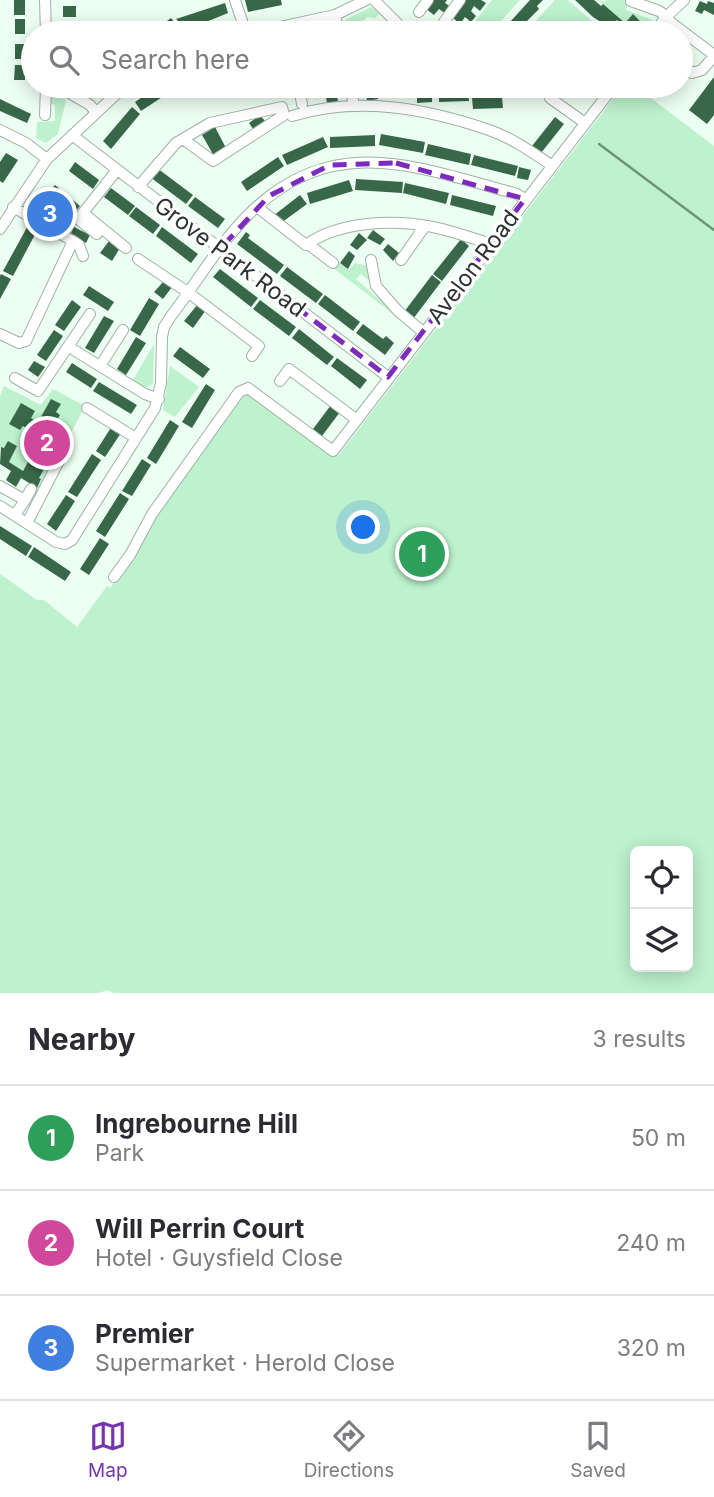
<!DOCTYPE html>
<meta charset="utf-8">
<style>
body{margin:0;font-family:Inter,sans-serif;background:#f2f2f3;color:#2b2b33}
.controls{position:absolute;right:21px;bottom:21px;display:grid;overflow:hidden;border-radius:10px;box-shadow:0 4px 18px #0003}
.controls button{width:63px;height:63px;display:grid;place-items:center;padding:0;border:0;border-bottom:2px solid #e1e1e2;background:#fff;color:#2b2b33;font:35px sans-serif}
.you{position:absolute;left:364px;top:528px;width:24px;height:24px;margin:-18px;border:5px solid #fff;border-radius:50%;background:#1a73e8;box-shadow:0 0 0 10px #1a73e833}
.badge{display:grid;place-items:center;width:46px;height:46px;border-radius:50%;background:#7336ac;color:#fff;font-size:23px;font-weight:700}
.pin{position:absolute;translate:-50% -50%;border:4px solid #fff;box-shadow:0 2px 7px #0006}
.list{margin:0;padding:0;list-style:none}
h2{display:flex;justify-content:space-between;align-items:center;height:91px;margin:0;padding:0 28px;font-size:30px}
h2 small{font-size:23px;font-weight:400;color:#7c7c81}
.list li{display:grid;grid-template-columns:46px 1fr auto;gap:21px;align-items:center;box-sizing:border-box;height:105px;padding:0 28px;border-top:2px solid #e1e1e2}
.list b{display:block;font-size:26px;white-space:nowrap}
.list p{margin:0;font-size:23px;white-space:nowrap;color:#7c7c81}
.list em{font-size:23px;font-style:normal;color:#7c7c81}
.icon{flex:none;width:38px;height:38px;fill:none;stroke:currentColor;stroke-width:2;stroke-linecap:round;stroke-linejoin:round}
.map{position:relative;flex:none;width:714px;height:993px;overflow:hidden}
.search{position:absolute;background:#fff;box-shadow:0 4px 18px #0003;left:21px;right:21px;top:21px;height:77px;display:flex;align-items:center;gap:18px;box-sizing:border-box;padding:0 24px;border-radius:38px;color:#7c7c81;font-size:26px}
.sheet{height:406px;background:#fff}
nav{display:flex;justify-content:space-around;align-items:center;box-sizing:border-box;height:98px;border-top:2px solid #e1e1e2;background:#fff;font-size:19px;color:#7c7c81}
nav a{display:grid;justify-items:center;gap:4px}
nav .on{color:#7336ac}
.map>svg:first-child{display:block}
</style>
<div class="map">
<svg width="714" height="993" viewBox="0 0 714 993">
<rect width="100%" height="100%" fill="#edfef2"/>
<path fill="#bef1cd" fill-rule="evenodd" d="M492 0H520L491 32 469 29Z
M555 0H568L606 33H525Z
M598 0 606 2 605 0H629L626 10 653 20 643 33H639L646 25 633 15 625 23Z
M371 7 380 13 375 18 367 17 356 30 361 33H345L343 25 345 20Z
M623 86H635L714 146V993H114L107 990 99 993H0V574L37 600H44L77 627 107 586 111 587 142 534 240 394 250 392 338 456ZM635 851H688V967H635Z
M56 94 66 100 58 134 46 143 36 138 37 122 55 121V105L49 102 52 95Z
M337 261 349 270 355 263 368 266 372 283 361 274 356 279 414 330 332 267Z
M154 344 153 384 145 388 133 380Z
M170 366 199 387 175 417 163 410Z
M4 386 41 405 53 389 85 406 41 490 37 488 41 480 39 478 58 444 54 442 58 434 48 428 52 421 56 423 60 415 56 412 60 404 51 400 38 422 31 418 21 404 9 423 20 430 23 426 42 437 23 471 9 462 17 446 9 441 4 448 1 447 0 449V397Z"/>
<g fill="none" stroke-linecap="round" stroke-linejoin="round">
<path stroke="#6e9379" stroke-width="2.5" d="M599 144 714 230"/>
</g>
<path fill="#386849" d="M14 0H25V15H14Z
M245 0H281L282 5 248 12Z
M433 0H447L445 3 451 7 446 14 439 9 434 15 426 9Z
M465 0H481L486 3 480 11 474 6 471 11 476 16 471 22 465 17 460 24 452 17Z
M530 0H543L537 6 539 9 521 27 524 29 520 33H509L506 31 511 24 510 22Z
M575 0H594L601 6 603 4 625 23 633 14 643 24 635 33H624L618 29 622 25 617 20 610 28 593 17Z
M700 1 707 4 708 1 714 3V15L704 10 702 14 695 11Z
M225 3 228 13 211 20 185 28 176 19Z
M63 6H76V17H63Z
M171 18 180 29 174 33H164L159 27Z
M15 19H25V34H15Z
M62 21 75 22 74 29H62Z
M406 22 433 33H401Z
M15 44H26V59H15Z
M15 65H25V80H14Z
M714 77V115L707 124 689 110Z
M159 86H179L141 111 135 102Z
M324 86H335L338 101 327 103Z
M365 86H376L378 99 367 101Z
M512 86H523L520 97 510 98Z
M578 86H596L584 98 574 90Z
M468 90 469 101 439 102V91Z
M432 91V102L417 103V92Z
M502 97 503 108 473 109 472 98Z
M0 99 31 114 27 123 0 111Z
M132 107 140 114 111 149 103 141Z
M260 115 265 121 253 129 249 123Z
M555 117 564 124 541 153 532 146Z
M215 127 226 148 214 156 202 135Z
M381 134 425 142 423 153 379 145Z
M375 135V146L330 148V137Z
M323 137 328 147 287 165 282 155Z
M428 144 471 154 469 165 425 155Z
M6 153 18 160 3 183 0 181V162Z
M474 155 518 166 515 176 471 165Z
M278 157 284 166 247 191 241 182Z
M75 162 99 180 93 189 69 171Z
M519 167 531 170 528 180 517 178Z
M157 168 193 195 186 204 150 177Z
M356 179 403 182 402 193 355 190Z
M349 180 353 191 310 204 307 193Z
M405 183 449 193 446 204 403 193Z
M55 185 80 206 66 222 73 228 68 235 31 214Z
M111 188 135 206 128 215 104 197Z
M300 195 307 204 281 223 273 216Z
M452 195 496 206 493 216 450 205Z
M195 197 225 219 218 228 188 206Z
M136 207 160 225 153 234 129 216Z
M31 220 40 225 13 276 3 271Z
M74 227 90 235 86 243 70 235Z
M162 227 198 254 191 263 156 236Z
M373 230 385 239 380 245 367 238Z
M246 232 250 235 248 238 284 265 277 274 237 244Z
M359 233 367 240 357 250 350 245Z
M461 239 469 246 442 281 433 274Z
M109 241 120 248 112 261 100 253Z
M388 244 399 253 393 261 383 250Z
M349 251 355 256 348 269 340 263Z
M287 267 323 294 316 303 280 276Z
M220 269 258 298 251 307 213 277Z
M1 274 11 279 0 299V276Z
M432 275 441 282 413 319 404 312Z
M164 281 172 287 163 299 154 292Z
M89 286 114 302 108 311 83 295Z
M325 295 360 322 353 331 318 304Z
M149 298 159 304 140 336 130 330Z
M72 300 81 307 64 331 55 325Z
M260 300 296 327 289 336 253 309Z
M198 304 206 310 193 328 184 321Z
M104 316 114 321 94 353 85 348Z
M363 324 383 339 386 336 394 343 385 355 356 333Z
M299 329 334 357 327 365 292 338Z
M54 330 63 336 46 361 37 355Z
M136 337 146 343 126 375 117 369Z
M180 347 210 369 203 378 173 356Z
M337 358 367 380 360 389 331 366Z
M34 361 45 367 38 377 28 370Z
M72 363 97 379 91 388 66 372Z
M99 382 137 405 131 414 93 391Z
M206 384 215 390 192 428 182 422Z
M51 399 61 404 56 412 60 415 55 423 52 421 48 428 59 434 54 442 58 444 39 478 41 479 37 488 21 478 16 487 6 480 11 471 0 464 1 447 4 448 8 441 17 446 9 462 23 471 42 437 23 426 20 430 9 424 21 403 35 411 31 418 38 422Z
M331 405 340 412 322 436 313 429Z
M170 420 179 426 156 464 147 458Z
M112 426 121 433 105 457 96 451Z
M92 454 101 460 77 497 68 492Z
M142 459 151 465 132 496 122 491Z
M120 493 129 499 105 537 96 531Z
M66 495 75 501 56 531 47 524Z
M0 526 32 546 26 556 0 539Z
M100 538 109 544 89 575 80 569Z
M34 547 71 572 65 581 28 557Z"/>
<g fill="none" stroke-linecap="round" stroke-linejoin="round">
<g stroke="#a0b1a5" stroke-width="12">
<path id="minor" d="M45 0 46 33
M235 0 246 33
M374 0 398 24 395 33
M631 1 659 11 666 16
M419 12 428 0
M335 15 339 33
M665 18 714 55
M444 22 460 0
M252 33 335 15 366 0
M654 33 665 18 684 0
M681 46 685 34
M681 63 692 73 702 70 714 56
M57 86 90 105 96 112
M299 86 302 104
M350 86 354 105
M553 86 550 98 585 123
M45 115 46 86
M292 116C358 96 425 108 489 130 512 138 532 152 551 165
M0 130 26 143 47 159
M72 135 388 377
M138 187 176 143 210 123 282 107 284 115 213 161 183 139
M257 207 306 245C339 221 394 219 433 227 452 231 472 238 491 244
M83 213 126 248
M0 229 47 159 125 86
M97 234 78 219 117 170
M73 241 79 245 83 256
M308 244 333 263
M138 259 189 293 259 346 252 356
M371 260 376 286 398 311 423 332
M401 260 425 226
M0 334 19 343 26 341 73 241 13 207
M69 347 145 394 159 399
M100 366 123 330
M15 378 38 391 90 314
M280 381 289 369 357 420
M87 408 136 438
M0 486 25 500 15 515
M25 500 31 489
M0 506 56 542 65 544 72 540 155 408 161 383 162 337 164 327 171 316C197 282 219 244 249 214 333 131 418 167 517 194L525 199
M27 523 62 455
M114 577 130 555 152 514 239 392 248 388 333 451 614 86"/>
</g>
<use href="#minor" stroke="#fff" stroke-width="10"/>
</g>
<path fill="none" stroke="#7b2cbf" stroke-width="5" stroke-dasharray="14 9" stroke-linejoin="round" d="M396 163 525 199 388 377 220 249 269 196 330 165Z"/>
<g text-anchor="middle" stroke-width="7" stroke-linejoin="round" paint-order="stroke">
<g font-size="23" fill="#2c322d" stroke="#fff">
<text transform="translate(230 257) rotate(37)" y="8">Grove Park Road</text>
<text transform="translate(473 267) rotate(-53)" y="8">Avelon Road</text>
</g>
</g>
</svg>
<div class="controls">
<button><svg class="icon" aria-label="locate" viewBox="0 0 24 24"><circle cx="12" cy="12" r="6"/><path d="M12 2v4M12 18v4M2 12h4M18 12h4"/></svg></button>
<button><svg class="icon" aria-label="layers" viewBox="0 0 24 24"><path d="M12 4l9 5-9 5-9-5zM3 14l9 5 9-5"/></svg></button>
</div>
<div class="you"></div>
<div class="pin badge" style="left:422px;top:554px;background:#2e9e5b">1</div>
<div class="pin badge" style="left:47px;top:443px;background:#d1479c">2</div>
<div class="pin badge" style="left:50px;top:214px;background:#3f7fe0">3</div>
<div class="search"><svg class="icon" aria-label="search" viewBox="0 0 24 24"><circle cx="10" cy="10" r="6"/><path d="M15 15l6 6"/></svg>Search here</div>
</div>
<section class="sheet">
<h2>Nearby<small>3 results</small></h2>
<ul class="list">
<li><span class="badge" style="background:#2e9e5b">1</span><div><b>Ingrebourne Hill</b><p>Park</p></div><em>50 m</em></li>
<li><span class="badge" style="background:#d1479c">2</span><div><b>Will Perrin Court</b><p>Hotel · Guysfield Close</p></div><em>240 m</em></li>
<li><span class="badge" style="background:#3f7fe0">3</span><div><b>Premier</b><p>Supermarket · Herold Close</p></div><em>320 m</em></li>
</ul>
</section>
<nav>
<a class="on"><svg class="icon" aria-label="map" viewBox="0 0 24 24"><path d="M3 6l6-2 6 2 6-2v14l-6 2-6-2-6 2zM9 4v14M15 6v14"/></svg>Map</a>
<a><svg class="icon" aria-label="directions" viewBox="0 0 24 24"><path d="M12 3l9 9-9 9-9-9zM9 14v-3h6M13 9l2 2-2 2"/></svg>Directions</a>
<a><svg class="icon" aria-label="saved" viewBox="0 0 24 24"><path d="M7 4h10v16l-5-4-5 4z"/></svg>Saved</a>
</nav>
